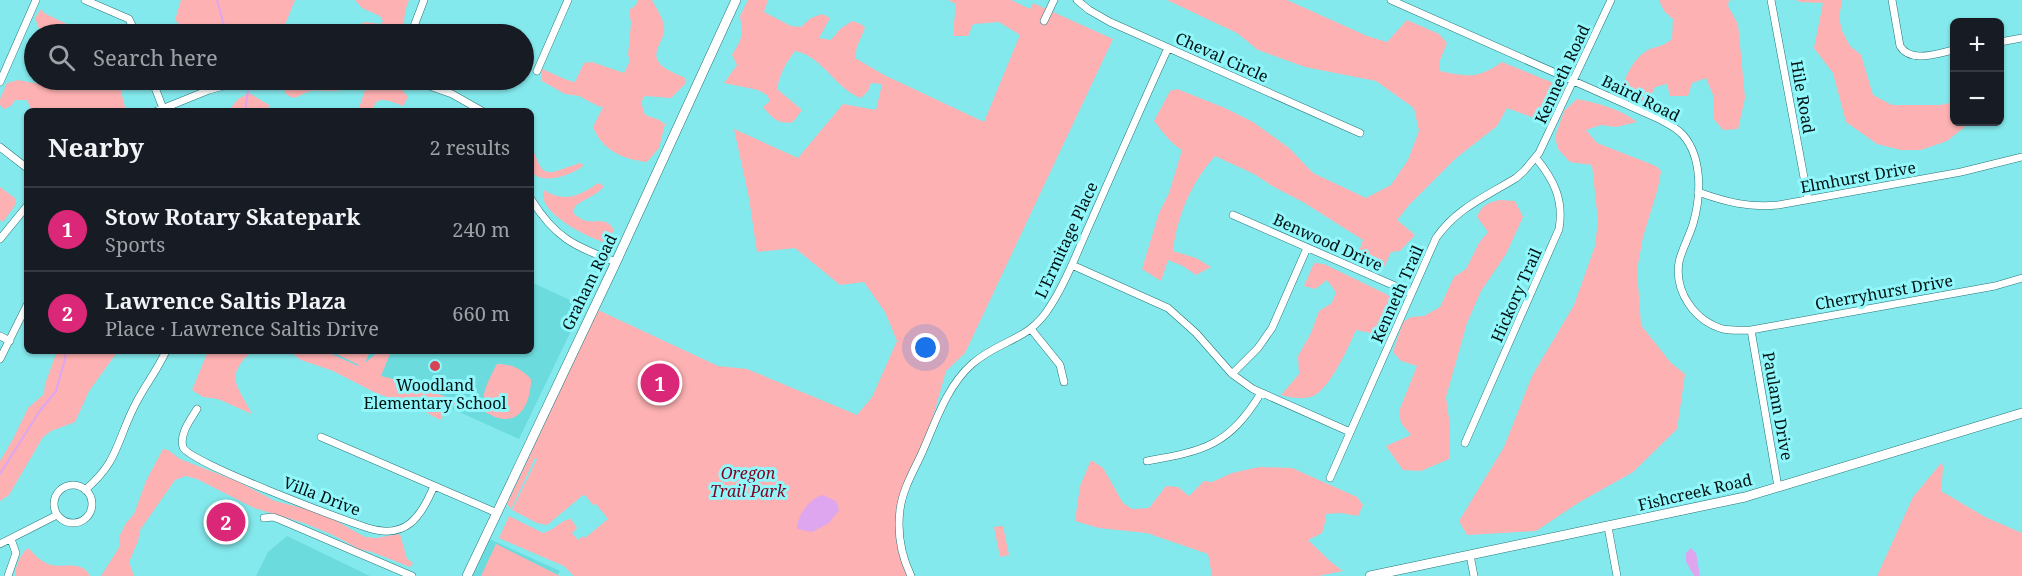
<!DOCTYPE html>
<meta charset="utf-8">
<style>
body{margin:0;font-family:"Noto Serif",serif;background:#242831;color:#f1f3f6}
.controls{position:absolute;right:18px;top:18px;display:grid;overflow:hidden;border-radius:9px;box-shadow:0 2px 4px #0004}
.controls button{width:54px;height:54px;display:grid;place-items:center;padding:0;border:0;border-bottom:2px solid #363941;background:#171b24;color:#f1f3f6;font:30px sans-serif}
.you{position:absolute;left:926px;top:348px;width:21px;height:21px;margin:-15px;border:4px solid #fff;border-radius:50%;background:#1a73e8;box-shadow:0 0 0 9px #1a73e833}
.badge{display:grid;place-items:center;width:39px;height:39px;border-radius:50%;background:#db2777;color:#fff;font-size:20px;font-weight:700}
.pin{position:absolute;translate:-50% -50%;border:3px solid #fff;box-shadow:0 2px 6px #0006}
.list{margin:0;padding:0;list-style:none}
h2{display:flex;justify-content:space-between;align-items:center;height:78px;margin:0;padding:0 24px;font-size:26px}
h2 small{font-size:20px;font-weight:400;color:#9ea1a6}
.list li{display:grid;grid-template-columns:39px 1fr auto;gap:18px;align-items:center;box-sizing:border-box;height:84px;padding:0 24px;border-top:2px solid #363941}
.list b{display:block;font-size:22px;white-space:nowrap}
.list p{margin:0;font-size:20px;white-space:nowrap;color:#9ea1a6}
.list em{font-size:20px;font-style:normal;color:#9ea1a6}
.icon{flex:none;width:33px;height:33px;fill:none;stroke:currentColor;stroke-width:2;stroke-linecap:round;stroke-linejoin:round}
.map{position:relative;flex:none;width:2022px;height:576px;overflow:hidden}
.search{position:absolute;background:#171b24;box-shadow:0 2px 4px #0004;left:24px;top:24px;width:510px;height:66px;display:flex;align-items:center;gap:15px;box-sizing:border-box;padding:0 21px;border-radius:33px;color:#9ea1a6;font-size:22px}
.panel{position:absolute;background:#171b24;box-shadow:0 2px 4px #0004;left:24px;top:108px;width:510px;height:246px;border-radius:9px}
.map>svg:first-child{display:block}
</style>
<div class="map">
<svg width="2022" height="576" viewBox="0 0 2022 576">
<rect width="100%" height="100%" fill="#84e9ec"/>
<path fill="#6bdbde" d="M531 282 583 306 519 439 325 351H531Z
M287 536 370 576H256L268 552Z
M485 537 560 571 557 576H467Z"/>
<path fill="#fdb1b2" d="M181 0H295L282 32 278 34H184L183 28 175 20Z
M355 0H409C404 11 403 23 405 34H371L359 32 356 28 364 22 381 24 383 21 380 16 362 8Z
M638 0H652C656 9 666 21 664 32 663 38 659 44 657 50 652 67 674 72 685 78V84L671 98 645 96 641 102 645 115 657 119 665 124 659 148 647 162C623 159 603 151 593 127L603 107 598 106 579 96 565 94 542 81V69L567 80 575 82 584 63 592 62 624 73 630 61 628 55 631 23 629 10 636 5Z
M748 0H768L764 12 791 26 801 27 811 18 822 14 830 18 819 38 831 40 840 29 852 21 861 24 865 28 857 46 855 58 884 75 984 122 1020 35 999 22 973 24 968 36H954V23L956 4 948 0H1011L1030 9 1033 3 1113 39 965 353 946 371 923 452 904 495 899 526 911 576H574L564 566 499 538 509 516 543 533C554 531 560 520 571 519L577 528 572 533 578 540 583 536 585 538 608 519 596 504 593 505 586 496 583 495 547 525 537 523 512 510 537 459 535 458 511 509 507 504 598 310 718 366 747 369 857 415 872 397 897 341 885 312 864 282 840 285 795 248 757 252 749 198 734 129 798 158 843 104 876 110 882 84 871 83 868 91 861 98C835 89 823 56 795 51 785 64 780 73 777 89L802 110 793 122C779 125 772 118 763 107L770 101 767 95 758 90 724 83 737 65 732 55 740 41 742 31 740 16Z
M1167 0H1287L1367 36 1387 42 1407 20 1439 34 1447 43 1440 60V71C1468 77 1478 79 1502 62L1566 88 1553 112 1542 121 1507 108 1497 126 1456 158 1409 205 1397 220 1415 235 1400 251 1391 252 1384 267H1362L1357 257 1363 240 1303 202 1274 187 1254 174 1215 156C1191 183 1177 216 1173 251L1196 258 1211 267 1196 275 1183 266 1168 260 1161 281 1142 269 1159 213 1169 193 1182 150C1170 143 1163 132 1154 121L1170 91 1177 89 1225 108 1253 122 1289 148 1313 173 1366 198 1391 185 1408 160 1419 131 1414 108 1376 81 1305 67 1258 50 1237 33Z
M1659 0H1729L1728 6 1738 24 1745 98 1738 129 1723 130 1713 118V95L1706 78 1692 83 1688 96H1670L1667 84 1655 87 1649 100 1637 101 1620 93C1625 79 1631 61 1645 52 1655 45 1660 49 1672 39L1673 19 1664 11Z
M1796 0H1842L1839 18 1842 31 1850 46 1861 55 1873 95 1892 105H1940L1954 102V122H1971L1947 141 1921 150H1901L1877 144 1846 122 1833 73 1814 48 1823 3 1800 2Z
M41 9 44 13 87 34H41L35 18Z
M18 80 44 85 55 80H118L125 107 124 111H32L27 100H15L11 106 4 109 0 105V99L7 83Z
M292 80H351L353 84C340 95 326 89 311 91 305 92 300 96 294 98L287 95 282 87 284 83Z
M371 83C386 81 400 84 408 97L403 106C394 103 386 98 377 101L371 111H358L367 84Z
M249 93 269 105 268 111H228L238 99Z
M1577 99C1597 103 1621 109 1637 122L1616 127 1601 125 1586 130 1597 143 1656 166 1661 171 1658 188 1643 237 1637 270 1641 325 1671 363 1685 374 1677 429 1633 472 1578 503 1536 531 1467 535 1459 521 1504 447 1532 376 1574 305 1595 246 1598 221 1592 165 1570 162 1558 149 1555 137 1564 111Z
M532 153 535 154C541 173 546 176 565 168 570 166 574 166 579 163L584 165C567 180 519 190 532 153Z
M598 183 604 186C599 194 584 199 575 206L573 213C577 216 581 220 587 221 598 223 608 217 614 231L603 242C586 237 535 211 544 190 564 203 580 196 598 183Z
M0 187 16 199V204L3 222 0 220Z
M1500 200 1515 201 1523 217 1506 254 1481 291 1467 323 1446 397 1450 426 1449 459 1421 471 1403 470 1386 446 1411 435 1401 423 1399 411 1417 366 1401 361 1393 352 1403 322 1411 317 1424 316 1440 307 1454 277 1466 269 1479 243 1488 232 1477 217C1482 205 1487 203 1500 200Z
M1314 263 1324 264 1386 294 1396 302 1383 329 1375 334 1356 330C1348 348 1333 381 1318 393 1309 401 1292 398 1281 395L1299 374 1298 356 1311 333 1319 311 1332 303 1336 292 1327 280 1315 289 1304 286Z
M57 351H118L89 391 75 422 51 431 43 437 9 495 0 501V461L13 439 28 408 44 394 45 384Z
M208 351H252C224 377 237 385 252 414L218 399 203 397 192 390Z
M289 351H325L358 366 359 365 330 351H370L365 363 379 351H391L381 376 402 381 444 396 457 404 447 410 440 420 424 411 376 393 333 371 301 360Z
M497 364C512 364 521 369 531 379 531 395 525 420 504 419 498 419 491 415 485 412 479 396 489 379 497 364Z
M163 449 168 450 180 459 239 482 275 501 306 509 331 518 365 537 376 538 400 534 407 559 413 563 410 567 372 552 359 549 333 535 304 523 254 508 197 479 186 476 175 480 140 530 138 541 129 562 134 576H101L120 546 119 537 126 523 134 514 146 481Z
M1091 460 1103 468 1123 503 1132 509 1149 508 1166 486 1178 487 1189 496 1204 481 1212 482 1232 473 1259 467 1292 468 1357 497 1363 505 1358 516 1341 513 1325 514 1326 519 1322 533 1308 540 1331 562 1343 571 1318 576H1212L1208 554 1147 533 1099 528 1075 521 1080 486Z
M1942 462 1943 469 1941 491 1985 517 2022 533V576H1877L1913 497Z
M1003 526 1009 555 1000 557 994 527Z
M496 544 560 576H481Z
M28 548C35 555 41 562 51 565 64 568 82 560 90 576H15C15 567 21 553 28 548Z"/>
<path fill="#dfa6f0" d="M822 495 836 501 839 510 829 523 812 532 797 529C797 516 809 499 822 495Z
M1691 548 1696 553 1700 576H1694L1686 562V553Z"/>
<g fill="none" stroke-linecap="round" stroke-linejoin="round">
<path stroke="#dfa6f0" stroke-width="2" d="M217 0 225 29 229 34
M245 111 248 91
M0 474 39 412 56 391 64 363 66 351"/>
<g stroke="#247578" stroke-width="8">
<path id="street" d="M85 0 129 19 136 34
M1077 0 1089 10 1110 22 1360 133
M1391 0 1657 118C1666 123 1676 127 1683 135 1703 158 1701 197 1693 224 1689 237 1682 249 1679 262 1674 292 1695 321 1723 329 1733 331 1741 330 1751 330L1995 286 2022 278
M1771 0 1808 199
M1892 0 1900 46C1911 64 1938 53 1954 50
M1044 21 1054 0
M411 34 424 0
M2000 42 2022 38
M537 71 568 0
M152 80 164 111
M412 80 452 94 482 111
M0 82 36 0
M157 111 209 90 246 80
M0 147 27 168
M1698 192C1726 202 1749 208 1778 205L1961 172 2022 157
M531 199C555 238 574 246 616 262
M1233 215 1411 293
M0 239 27 206
M1072 265 1168 308 1196 333 1232 374 1253 389 1350 432
M1031 329 1060 365 1064 382
M1751 330 1778 487
M0 336 10 341
M0 359 27 305
M1232 374 1258 348 1272 328 1307 248
M197 409C191 419 179 434 183 447 187 462 344 520 368 528 406 540 421 517 434 486
M321 437 497 513
M1465 443 1559 229C1564 200 1554 180 1536 158
M1147 461C1205 451 1229 445 1261 393
M1330 478 1436 238C1457 208 1485 197 1516 178L1524 171 1539 153 1611 0
M54 504a19 19 0 1 1 38 0a19 19 0 1 1-38 0Z
M85 490C118 462 116 443 134 407 143 388 157 371 166 351
M264 518 273 517 281 520 412 576
M1608 527 1617 576
M0 544 57 515
M1470 555 1474 576
M8 576 16 553 11 539
M911 576C901 555 897 533 900 510 902 491 913 472 921 455 935 424 946 387 972 364 1000 339 1029 342 1051 305 1068 279 1079 247 1092 219 1117 162 1142 105 1168 48"/>
</g>
<g stroke="#247578" stroke-width="10">
<path id="secondary" d="M467 576 616 262 736 0
M1370 576 1745 497 2022 413"/>
</g>
<use href="#street" stroke="#fff" stroke-width="7"/>
<use href="#secondary" stroke="#fff" stroke-width="9"/>
</g>
<circle fill="#d54555" stroke="#91f7fa" stroke-width="2" cx="435" cy="366" r="6"/>
<g text-anchor="middle" stroke-width="6" stroke-linejoin="round" paint-order="stroke">
<g font-size="16" fill="#001112" stroke="#91f7fa">
<text transform="translate(1222 57) rotate(24)" y="6">Cheval Circle</text>
<text transform="translate(1562 74) rotate(-65)" y="6">Kenneth Road</text>
<text transform="translate(1803 97) rotate(80)" y="6">Hile Road</text>
<text transform="translate(1641 98) rotate(26)" y="6">Baird Road</text>
<text transform="translate(1858 177) rotate(-10)" y="6">Elmhurst Drive</text>
<text transform="translate(1066 240) rotate(-65)" y="6">L'Ermitage Place</text>
<text transform="translate(1328 242) rotate(24)" y="6">Benwood Drive</text>
<text transform="translate(589 282) rotate(-64)" y="6">Graham Road</text>
<text transform="translate(1884 292) rotate(-10)" y="6">Cherryhurst Drive</text>
<text transform="translate(1397 294) rotate(-66)" y="6">Kenneth Trail</text>
<text transform="translate(1516 295) rotate(-66)" y="6">Hickory Trail</text>
<text transform="translate(1778 406) rotate(80)" y="6">Paulann Drive</text>
<text transform="translate(1695 492) rotate(-13)" y="6">Fishcreek Road</text>
<text transform="translate(322 496) rotate(21)" y="6">Villa Drive</text>
</g>
<g font-size="16" fill="#001112" stroke="#91f7fa">
<text x="435" y="391">Woodland<tspan x="435" dy="18">Elementary School</tspan></text>
</g>
<g font-size="16" font-style="italic" fill="#800522" stroke="#91f7fa">
<text x="748" y="479">Oregon<tspan x="748" dy="18">Trail Park</tspan></text>
</g>
</g>
</svg>
<div class="controls">
<button>+</button>
<button>−</button>
</div>
<div class="you"></div>
<div class="pin badge" style="left:660px;top:383px">1</div>
<div class="pin badge" style="left:226px;top:522px">2</div>
<div class="search"><svg class="icon" aria-label="search" viewBox="0 0 24 24"><circle cx="10" cy="10" r="6"/><path d="M15 15l6 6"/></svg>Search here</div>
<section class="panel">
<h2>Nearby<small>2 results</small></h2>
<ul class="list">
<li><span class="badge">1</span><div><b>Stow Rotary Skatepark</b><p>Sports</p></div><em>240 m</em></li>
<li><span class="badge">2</span><div><b>Lawrence Saltis Plaza</b><p>Place · Lawrence Saltis Drive</p></div><em>660 m</em></li>
</ul>
</section>
</div>
